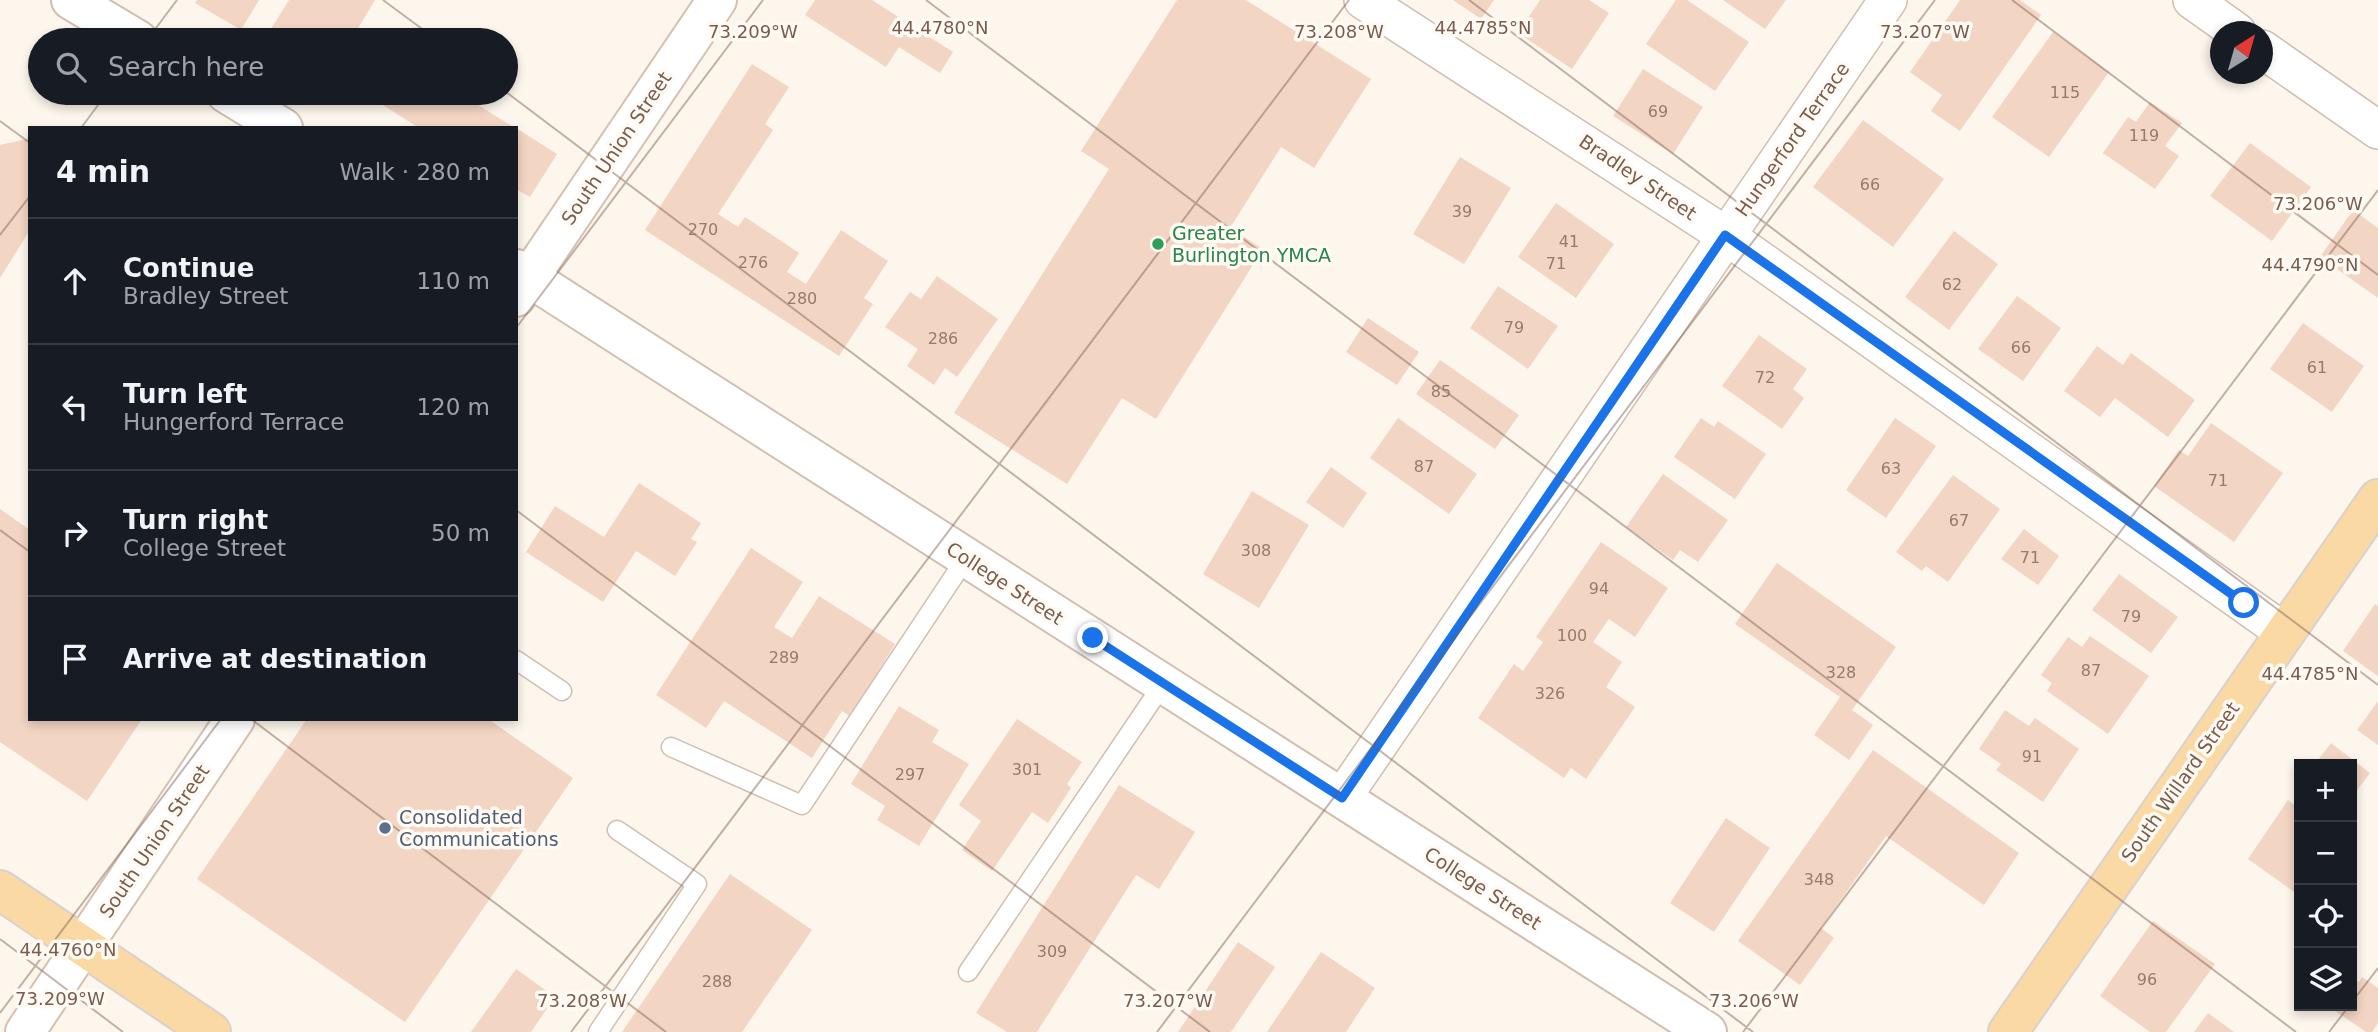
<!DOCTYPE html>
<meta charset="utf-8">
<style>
body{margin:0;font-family:"DejaVu Sans",sans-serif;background:#20242c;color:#f1f3f6}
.controls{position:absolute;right:21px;bottom:21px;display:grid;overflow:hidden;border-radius:0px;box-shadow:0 4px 10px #0003}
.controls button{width:63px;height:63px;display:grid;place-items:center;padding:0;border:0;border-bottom:2px solid #363941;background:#171b24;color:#f1f3f6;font:35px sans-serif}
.compass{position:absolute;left:2210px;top:21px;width:63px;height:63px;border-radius:50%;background:#171b24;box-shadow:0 4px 10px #0003;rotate:37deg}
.stop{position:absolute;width:21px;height:21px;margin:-16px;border:5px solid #1a73e8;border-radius:50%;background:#fff}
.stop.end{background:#1a73e8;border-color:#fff;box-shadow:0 2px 7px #0008}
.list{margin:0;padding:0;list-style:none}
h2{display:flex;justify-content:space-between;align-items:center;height:91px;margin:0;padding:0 28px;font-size:30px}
h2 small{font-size:23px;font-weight:400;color:#9ea1a6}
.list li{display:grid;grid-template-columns:46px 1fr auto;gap:21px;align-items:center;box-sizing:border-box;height:126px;padding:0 28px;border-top:2px solid #363941}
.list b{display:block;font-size:26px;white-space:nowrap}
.list p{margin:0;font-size:23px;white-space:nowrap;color:#9ea1a6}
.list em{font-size:23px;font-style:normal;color:#9ea1a6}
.icon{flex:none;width:38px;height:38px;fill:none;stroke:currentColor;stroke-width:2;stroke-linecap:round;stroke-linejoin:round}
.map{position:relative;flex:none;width:2378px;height:1032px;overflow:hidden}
.search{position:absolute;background:#171b24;box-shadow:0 4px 10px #0003;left:28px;top:28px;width:490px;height:77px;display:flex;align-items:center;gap:18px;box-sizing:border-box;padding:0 24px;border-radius:38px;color:#9ea1a6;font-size:26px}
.panel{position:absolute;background:#171b24;box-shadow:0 4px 10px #0003;left:28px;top:126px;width:490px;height:595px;border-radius:0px}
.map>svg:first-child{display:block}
</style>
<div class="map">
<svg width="2378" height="1032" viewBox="0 0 2378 1032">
<rect width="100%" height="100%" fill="#fdf6ec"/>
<path fill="#f3d5c3" d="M197 0H259L241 30 195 3Z
M289 0H375L351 40H264Z
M815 0H872L953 52 940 73 899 47 886 67 805 15Z
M1177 0H1246L1371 79 1314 168 1281 147 1230 228 1263 249 1156 419 1122 398 1067 484 954 413 1109 169 1081 151Z
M1453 0H1494L1481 19Z
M1540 0H1589L1609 13 1572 69 1518 33Z
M1676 0H1687L1749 42 1715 91 1646 44Z
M1723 0H1786L1765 29Z
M1960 0H2020L2041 15 1960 131 1931 111 1942 95 1910 72Z
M2053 32 2109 72 2049 157 1992 117Z
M752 64 789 87 765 124 773 130 718 214 738 227 745 217 799 253 787 272 806 284 841 230 888 261 864 298 873 304 839 356 645 230Z
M1643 69 1703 107 1673 154 1613 116Z
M364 93H459L515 128H419Z
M2150 102 2182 123 2165 146 2179 156 2155 189 2103 153 2128 117 2136 122Z
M1863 120 1944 179 1893 247 1813 187Z
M516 128 557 154 530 197 516 189Z
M30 134V230L0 278V145L27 139Z
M2250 143 2311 187 2272 241 2210 196Z
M1460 157 1511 188 1464 264 1413 234Z
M1556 203 1614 244 1576 298 1518 257Z
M2353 210 2378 228V298L2320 257Z
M1954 231 1998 264 1949 330 1905 297Z
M937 276 998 319 957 377 945 368 934 385 907 366 918 349 885 327 910 292 921 299Z
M1498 286 1558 326 1528 369 1470 328Z
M2017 296 2061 328 2023 381 1978 349Z
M1368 318 1419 352 1397 385 1346 352Z
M2303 323 2364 366 2332 412 2270 369Z
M1759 335 1807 369 1793 389 1804 398 1782 429 1722 386Z
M2097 346 2123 365 2131 353 2195 400 2168 437 2115 398 2100 417 2064 391Z
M1440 360 1519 415 1495 449 1416 394Z
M1398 418 1477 474 1449 514 1370 458Z
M1701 418 1714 427 1718 421 1766 454 1735 499 1674 457Z
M1895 418 1936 446 1886 518 1846 490Z
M2211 423 2283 473 2234 542 2154 486 2179 450 2188 456Z
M1331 467 1367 493 1343 528 1306 502Z
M1663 474 1728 520 1698 562 1680 550 1673 560 1626 527Z
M1953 475 2000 509 1948 582 1926 566 1922 571 1896 552Z
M639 483 701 523 691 539 697 542 675 576 636 551 603 602 526 552 555 506 604 537Z
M1252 491 1309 525 1259 608 1203 574Z
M0 509 30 530V719H142L87 801 0 742Z
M2024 529 2059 556 2038 585 2001 559Z
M1601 542 1668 588 1635 637 1609 619 1593 642 1622 662 1606 687 1635 707 1586 779 1571 768 1564 778 1478 718 1514 664 1523 671 1543 642 1536 637Z
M751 548 803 582 774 627 792 638 819 596 895 644 879 670 888 676 868 705 860 700 850 716 842 711 812 758 724 701 706 728 656 695Z
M1777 563 1896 647 1852 710 1873 725 1849 760 1814 735 1840 697 1735 624Z
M2119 574 2178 617 2151 653 2092 610Z
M2375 604 2378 606V676L2343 651Z
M2090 636 2149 676 2108 734 2047 691 2052 683 2041 675 2068 637 2082 647Z
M2378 701V745L2357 730Z
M899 706 939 730 932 742 969 764 919 846 877 820 885 806 851 784Z
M2005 710 2029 726 2035 718 2079 749 2043 802 1996 770 2001 764 1979 749Z
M307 719H488L573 778 405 1022 197 879Z
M1017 719 1082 762 1067 784 1071 788 1048 823 1032 812 992 871 962 850 981 821 959 805Z
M2331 743 2370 773 2352 797V764H2315Z
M1873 750 2019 853 1984 905 1886 836 1821 928 1834 938 1800 985 1738 941Z
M1119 785 1195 832 1159 889 1136 875 1037 1032H1007L976 1013Z
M2288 800 2299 808 2297 894 2248 859Z
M1726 818 1770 848 1714 932 1670 903Z
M730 874 812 930 742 1032H622Z
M2153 921 2215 964 2166 1032H2150L2100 996Z
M1238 942 1275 967 1231 1032H1178Z
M1321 952 1375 988 1346 1032H1267Z
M516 969 555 997 531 1032H471Z
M2352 977 2359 982 2362 977 2378 988V1023L2372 1032H2366L2328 1006H2352Z
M2208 1013 2234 1032H2194Z"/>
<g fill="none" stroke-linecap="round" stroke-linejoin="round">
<g stroke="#d1beb0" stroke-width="21">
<path id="service" d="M516 660 562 691
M671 747 802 805 966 558
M968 972 1163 684
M598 1032 697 884 617 830"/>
</g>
<g stroke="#d1beb0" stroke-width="40">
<path id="minor" d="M1363 0 1725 235 2284 632
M2192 0 2237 32
M2262 49 2378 130
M1342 798 1888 0"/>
</g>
<g stroke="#d1beb0" stroke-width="42">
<path id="tertiary" d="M71 0 138 40
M226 93 283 128
M516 269 1707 1032"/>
</g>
<g stroke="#d6c0b0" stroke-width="42">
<path id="secondary" d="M516 297 717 0
M25 1032 235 719"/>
</g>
<g stroke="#dad1cd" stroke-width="42">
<path id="primary" d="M0 890 211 1032
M2008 1032 2378 499"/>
</g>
<use href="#service" stroke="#fff" stroke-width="18"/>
<use href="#minor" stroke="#fff" stroke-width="37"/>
<use href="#tertiary" stroke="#fff" stroke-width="38"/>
<use href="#secondary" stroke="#fff" stroke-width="38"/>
<use href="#primary" stroke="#fbd9a5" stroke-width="38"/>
</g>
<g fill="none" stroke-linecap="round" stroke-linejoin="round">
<path stroke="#1a73e8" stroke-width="9" d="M1093 638 1342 798 1725 235 2244 603"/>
</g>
<path fill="none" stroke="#7a5c4d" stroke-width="2" stroke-opacity="0.45" d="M383 0 437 40M926 0 2296 1032M1469 0 2378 685M2012 0 2378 275M147 40 177 0M506 92 1753 1032M0 121 30 143M81 128 107 93M0 235 30 196M516 328 763 0M516 510 1210 1032M0 530 30 552M251 719 666 1032M0 939 123 1032M2352 1002 2378 968M0 1013 221 719M571 1032 1349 0M1157 1032 1935 0M1743 1032 2378 190M2329 1032 2349 1006"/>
<circle fill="#2e9e5b" stroke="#fffaf3" stroke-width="2.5" cx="1158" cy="244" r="7"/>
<circle fill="#5c6f8a" stroke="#fffaf3" stroke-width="2.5" cx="385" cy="828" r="7"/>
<g text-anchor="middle" stroke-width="7" stroke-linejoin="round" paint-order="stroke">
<g font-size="16" fill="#987a6a">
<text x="2065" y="98">115</text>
<text x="1658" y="117">69</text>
<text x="2144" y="141">119</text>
<text x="1870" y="190">66</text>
<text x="1462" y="217">39</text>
<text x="703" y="235">270</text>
<text x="1569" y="247">41</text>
<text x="753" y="268">276</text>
<text x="1556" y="269">71</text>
<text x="1952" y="290">62</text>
<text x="802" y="304">280</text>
<text x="1514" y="333">79</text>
<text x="943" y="344">286</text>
<text x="2021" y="353">66</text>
<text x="2317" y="373">61</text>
<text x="1765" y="383">72</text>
<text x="1441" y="397">85</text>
<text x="1424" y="472">87</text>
<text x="1891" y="474">63</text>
<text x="2218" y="486">71</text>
<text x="1959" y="526">67</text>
<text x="1256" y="556">308</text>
<text x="2030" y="563">71</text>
<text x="1599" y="594">94</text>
<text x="2131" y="622">79</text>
<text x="1572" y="641">100</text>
<text x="784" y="663">289</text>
<text x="2091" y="676">87</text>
<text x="1841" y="678">328</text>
<text x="1550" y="699">326</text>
<text x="2032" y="762">91</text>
<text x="1027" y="775">301</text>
<text x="910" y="780">297</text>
<text x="1819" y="885">348</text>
<text x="1052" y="957">309</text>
<text x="2147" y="985">96</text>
<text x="717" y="987">288</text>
</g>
<g font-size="19" fill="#7a5c4d" stroke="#fffaf3">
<text transform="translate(1792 139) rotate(-55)" y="7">Hungerford Terrace</text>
<text transform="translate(616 148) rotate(-56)" y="7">South Union Street</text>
<text transform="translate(1638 177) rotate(34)" y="7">Bradley Street</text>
<text transform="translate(1005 583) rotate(33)" y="7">College Street</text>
<text transform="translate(2180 782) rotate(-55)" y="7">South Willard Street</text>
<text transform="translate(154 841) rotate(-56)" y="7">South Union Street</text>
<text transform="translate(1483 888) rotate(33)" y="7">College Street</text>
</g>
<g font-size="19" fill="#27864d" stroke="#fffaf3" text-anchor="start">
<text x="1172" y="240">Greater<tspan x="1172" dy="22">Burlington YMCA</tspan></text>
</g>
<g font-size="19" fill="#4e5e75" stroke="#fffaf3" text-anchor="start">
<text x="399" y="824">Consolidated<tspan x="399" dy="22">Communications</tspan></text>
</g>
</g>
<g font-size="18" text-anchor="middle" fill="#7a5c4d" stroke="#fffaf3" stroke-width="7" stroke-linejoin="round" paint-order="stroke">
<text x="1483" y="34">44.4785°N</text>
<text x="940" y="34">44.4780°N</text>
<text x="753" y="38">73.209°W</text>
<text x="1339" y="38">73.208°W</text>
<text x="1925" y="38">73.207°W</text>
<text x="2318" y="210">73.206°W</text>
<text x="2310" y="271">44.4790°N</text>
<text x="2310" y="680">44.4785°N</text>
<text x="68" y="956">44.4760°N</text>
<text x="60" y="1005">73.209°W</text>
<text x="582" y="1007">73.208°W</text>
<text x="1168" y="1007">73.207°W</text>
<text x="1754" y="1007">73.206°W</text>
</g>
</svg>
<div class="controls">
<button>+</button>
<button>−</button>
<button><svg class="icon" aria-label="locate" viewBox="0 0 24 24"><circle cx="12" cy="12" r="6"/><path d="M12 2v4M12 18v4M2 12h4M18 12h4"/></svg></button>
<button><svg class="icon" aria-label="layers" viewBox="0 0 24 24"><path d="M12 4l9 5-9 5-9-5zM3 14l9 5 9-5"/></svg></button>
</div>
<svg class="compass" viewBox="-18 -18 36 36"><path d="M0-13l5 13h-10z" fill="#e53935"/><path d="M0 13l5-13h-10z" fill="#9ea1a6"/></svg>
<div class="stop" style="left:2244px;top:603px"></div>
<div class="stop end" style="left:1093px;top:638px"></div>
<div class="search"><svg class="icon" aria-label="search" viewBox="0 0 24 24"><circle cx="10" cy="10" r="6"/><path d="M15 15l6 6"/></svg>Search here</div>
<section class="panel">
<h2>4 min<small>Walk · 280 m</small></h2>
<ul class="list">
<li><svg class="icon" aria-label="ahead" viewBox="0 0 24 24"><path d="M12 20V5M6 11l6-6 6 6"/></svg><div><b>Continue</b><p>Bradley Street</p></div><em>110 m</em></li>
<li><svg class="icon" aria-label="left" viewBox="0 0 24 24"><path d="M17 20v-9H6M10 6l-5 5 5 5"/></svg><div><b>Turn left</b><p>Hungerford Terrace</p></div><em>120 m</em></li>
<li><svg class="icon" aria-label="right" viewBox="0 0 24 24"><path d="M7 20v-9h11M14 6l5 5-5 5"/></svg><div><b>Turn right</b><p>College Street</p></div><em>50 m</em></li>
<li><svg class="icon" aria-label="arrive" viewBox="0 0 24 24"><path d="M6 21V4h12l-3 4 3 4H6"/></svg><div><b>Arrive at destination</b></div></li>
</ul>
</section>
</div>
